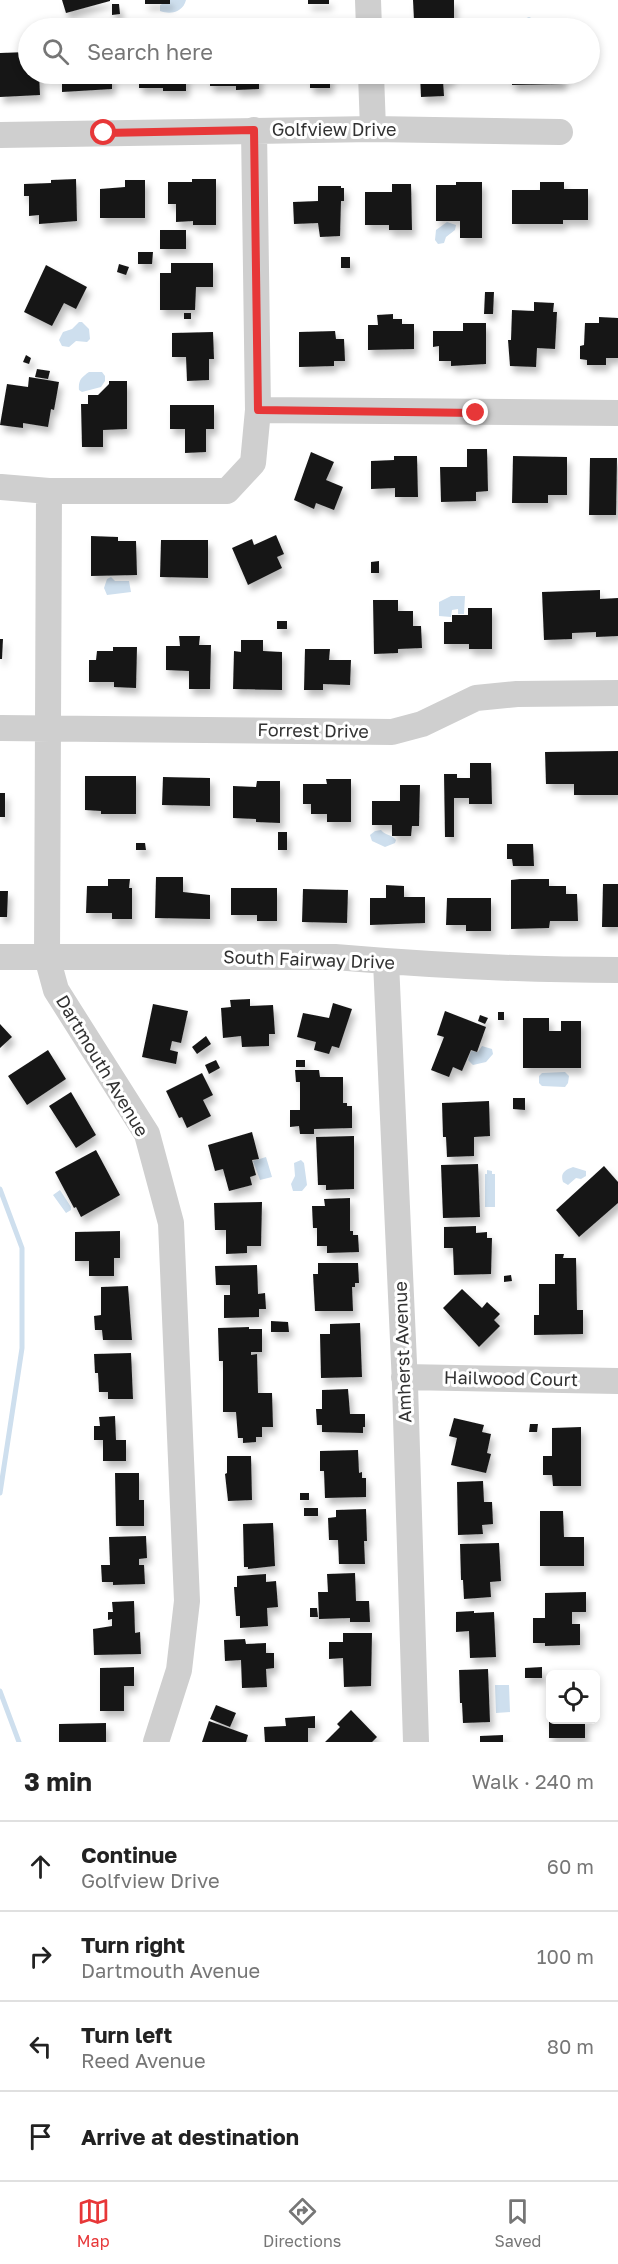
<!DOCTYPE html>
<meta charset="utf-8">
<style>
body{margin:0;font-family:"Golos Text",sans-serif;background:#f6f6f6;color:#222}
.controls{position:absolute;right:18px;bottom:18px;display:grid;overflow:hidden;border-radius:9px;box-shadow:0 3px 9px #0003}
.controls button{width:54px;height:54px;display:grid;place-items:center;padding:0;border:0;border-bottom:2px solid #e0e0e0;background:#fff;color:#222;font:30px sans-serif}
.stop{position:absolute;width:18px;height:18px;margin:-14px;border:4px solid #e73738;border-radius:50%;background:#fff}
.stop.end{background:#e73738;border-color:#fff;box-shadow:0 2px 6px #0008}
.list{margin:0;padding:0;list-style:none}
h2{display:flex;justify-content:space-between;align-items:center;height:78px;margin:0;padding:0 24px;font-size:26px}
h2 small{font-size:20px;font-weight:400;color:#767676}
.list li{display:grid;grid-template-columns:39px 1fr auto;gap:18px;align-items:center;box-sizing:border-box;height:90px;padding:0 24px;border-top:2px solid #e0e0e0}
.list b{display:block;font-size:22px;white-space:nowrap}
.list p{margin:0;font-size:20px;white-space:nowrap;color:#767676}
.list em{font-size:20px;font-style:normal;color:#767676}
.icon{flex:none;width:33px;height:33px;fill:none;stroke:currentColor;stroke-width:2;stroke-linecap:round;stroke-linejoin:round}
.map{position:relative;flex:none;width:618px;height:1742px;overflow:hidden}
.search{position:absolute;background:#fff;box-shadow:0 3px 9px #0003;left:18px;right:18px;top:18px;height:66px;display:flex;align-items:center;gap:15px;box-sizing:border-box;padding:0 21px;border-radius:33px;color:#767676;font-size:22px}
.sheet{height:438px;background:#fff}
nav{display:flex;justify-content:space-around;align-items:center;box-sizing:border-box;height:84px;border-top:2px solid #e0e0e0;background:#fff;font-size:16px;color:#767676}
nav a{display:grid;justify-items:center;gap:3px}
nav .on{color:#e73738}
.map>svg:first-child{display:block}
</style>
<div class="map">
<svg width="618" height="1742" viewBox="0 0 618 1742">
<defs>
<filter id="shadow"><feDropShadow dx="3.5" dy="6" stdDeviation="3" flood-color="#0004"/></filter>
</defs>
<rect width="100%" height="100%" fill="#fff"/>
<path fill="#cedfee" d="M170 0H186C183 12 171 15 160 11V5Z
M529 17 536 20H549L553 28H524V19Z
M447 222 456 225 455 230 446 237 444 243 438 244 435 240 436 230Z
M79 322H82L89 329 90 339 87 342 76 341 69 347 62 346 59 340 63 332 72 329Z
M89 372H102L105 376V381L101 387 82 392 79 390C78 380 82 377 89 372Z
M111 577 115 581H129L131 592 107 595 104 588 107 579Z
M451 596H465L464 614H458V609L452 610 451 617 439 616V602Z
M381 830C386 836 391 834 396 840L395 843 385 847 372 841 370 835 375 831Z
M482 1046 492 1049 493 1054 486 1062 473 1065 468 1060 471 1051 478 1052Z
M565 1072 569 1076 568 1083 565 1087 542 1086 539 1083V1076L542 1073Z
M266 1157 272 1177 260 1180 253 1161Z
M301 1160 304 1163 307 1185 302 1191H293L291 1184 295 1176 294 1163Z
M573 1167 586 1171V1176L581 1179 576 1178 568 1185 563 1182C560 1173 565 1170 573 1167Z
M487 1170 492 1171V1174H495V1207H485V1174H487Z
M60 1190 71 1207V1210L66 1213 53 1195Z
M495 1685H509L510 1712 496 1713Z"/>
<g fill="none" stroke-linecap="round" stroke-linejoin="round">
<path stroke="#cedfee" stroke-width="5" d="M0 1189 22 1248V1348L0 1493
M0 1691 19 1742"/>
</g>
<path fill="#191919" filter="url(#shadow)" d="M62 0H110V1L66 13Z
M145 0H170V4H145Z
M308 0H329V4H308Z
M413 0H454V19L414 20Z
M112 4H119L120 14 112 15Z
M261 20H269V28H261Z
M323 22V28H312V23Z
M28 52V74H39L40 95 0 97V53Z
M62 74H112V89L62 92Z
M139 74H186V91H163V88H139Z
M210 74H259V89L236 90V86H210Z
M310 74H330V88H310Z
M420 74H451V81H443L444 96 421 97Z
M512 74H563V84L512 85Z
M76 179 77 221 39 224V215L29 216V196H24V184L51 183V180Z
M192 179H216V225H193V221L176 222V204H168V182H192Z
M125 180H145V218H100V189L125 187Z
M456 182H482V238H460V221H436V185H456Z
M540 182H564V189H588V220H563V224H512V190H540Z
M392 184H411L412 230H389V225H365V192H392Z
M318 186H341V188H344V201H341L340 236 320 237 318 223 294 224 293 202 318 201Z
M160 230H186V249H160Z
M138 252H153L152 264H138Z
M341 257H350V268H341Z
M171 263H213V287H196L195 310H160V273H171Z
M119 264 129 267 126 275 117 272Z
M46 265 87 287 76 309 64 303 52 326 24 312Z
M485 292H494L493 314H484Z
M534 302 554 303 553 312H557L555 349 537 348 536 367 510 366 508 340H511L512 310 534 311Z
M184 313H191V319H184Z
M393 314V319H402V324H414V349L368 350V325H378L377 315Z
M599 317 618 318V358H606V365H587V360L580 359V346L584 345 585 323H599Z
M463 323H486V364L451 366V361H439V346L433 347V331H463Z
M335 331 336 339H344L345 361H334V366L299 367V332Z
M213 332 214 359H209V380L187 381 186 357H172V333Z
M26 355 31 358 29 364 23 362Z
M37 369 50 371 48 379 35 377Z
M29 377 59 382 54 410 51 409 48 427 23 423V428L0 425 7 384 28 387Z
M109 381H127V429L103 430V447H82L81 404H88V395H98L109 384Z
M170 405H214V429H206V452L185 453V429H170Z
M467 449H487L488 491 476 492V501L441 502 440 467H467Z
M311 452 334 462 326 480 343 487 334 510 316 503 314 509 294 500Z
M394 456H417L418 497H395V488L371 489V461L394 460Z
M513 456 567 457V495H548V503H512Z
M590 458H617L616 515H589Z
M276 535 284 554 277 557 282 568 248 585 232 548 252 539 254 545Z
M91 536 118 537V541H136L137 575 91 576Z
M161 540H208V578L160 577Z
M379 561V573H371V562Z
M600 590V599L618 598V636L596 637V632L572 633V639L544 640 542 592Z
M373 600H398V611H413V626H421L422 648 398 649V653L374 654Z
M468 608H492V649H469V644H444V622H452V615H468Z
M277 621H287V629H277Z
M179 636H200L199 645H211L210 689H189V671L166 670V646H180Z
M0 639H3L2 659H0Z
M241 640H263V651L282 652V690L233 689 234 651 241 652Z
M113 647H137L136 688 114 687V682H89V660H96L97 651H113Z
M305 649H330L329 660H351L350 685 323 684V690H304Z
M618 751V795H574V784H546L545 752Z
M470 763H491L492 804H469V798H454V837H445L444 774H457V778H470Z
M85 776H136V814H101V811L85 810Z
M163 777 210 778V806L162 805Z
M326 779H351V822H327V814H311V804H303V784H327Z
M257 781H280V823L256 822V819L233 818V786L256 787Z
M400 785H420L419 826H412L411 836H392V825H372V801H400Z
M0 793H5V817H0Z
M278 832H287V850H278Z
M136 843H145L146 850H136Z
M507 844H533L534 866H513L512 859H507Z
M156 877H183V892L210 895V919L155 918Z
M108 879H130L129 888H132V919H112V913H86L87 886H108Z
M520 879H549V886H566V894H577L578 921H550L549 928 511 929V880Z
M603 884H618V927H602Z
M386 885 404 886V897H425V923L370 925V898H386Z
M231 888H277V921H257V915H231Z
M303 889 348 890 347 923 302 922Z
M0 891H8L7 917H0Z
M447 898H491V931H466V925H446Z
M250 999V1006L273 1005 275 1034H269V1046L242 1047 241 1036 223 1038 221 1008 231 1007 230 1000Z
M333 1003 352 1009 339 1048 332 1046 329 1054 314 1050 316 1042 297 1037 303 1013 329 1018Z
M153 1004 188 1011 181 1043 172 1041 170 1050 178 1052 176 1064 142 1057Z
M445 1011 486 1027 477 1052 471 1050 462 1071 453 1067 449 1077 431 1070 444 1037 437 1035Z
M498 1012H504V1020H498Z
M480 1015 488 1018 485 1024 478 1021Z
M523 1018H549V1031H561V1021H581V1068H523Z
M0 1024 12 1037 0 1048Z
M206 1036 211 1044 197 1054 192 1047Z
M48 1050 66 1079 27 1105 8 1076Z
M216 1060 220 1068 209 1074 205 1065Z
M296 1060H305V1067H296Z
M295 1070H319L320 1077H343V1103H347V1106H352V1128L314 1129V1134H300L299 1126 290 1127V1110H300V1082H296Z
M202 1073 213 1095 203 1100 211 1116 187 1128 182 1117 179 1118 166 1091Z
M71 1092 96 1135 76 1148 49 1106Z
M513 1098H525V1110L513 1109Z
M489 1101 490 1136 474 1137V1156L447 1157 446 1137H443L442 1103Z
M252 1132 259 1159 252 1160 256 1175 250 1177 252 1185 229 1191 223 1169 215 1171 208 1145Z
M354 1136V1189L326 1190V1185H318L316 1137Z
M96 1150 120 1195 81 1217 76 1207 74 1208 55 1172Z
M478 1164 480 1217 443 1218 441 1165Z
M604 1166 618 1182V1203L579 1237 556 1210Z
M350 1198V1231H353V1235H358L359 1252 327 1253V1246H317V1228H313L312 1206H325L324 1199Z
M262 1202 261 1246H247V1253L226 1254V1230H215L214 1203Z
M476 1226V1233L487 1232V1238H492L491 1274 454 1275 453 1248H444V1227Z
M120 1231V1258H114V1276H89V1261H75V1232Z
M555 1254H564L563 1258H576L577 1310H583V1334L534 1335V1315H539V1284H555Z
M318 1263H358L359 1283H355V1287H352L353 1311H315L313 1274H318Z
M257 1265 258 1294 265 1293 266 1309H259V1317L224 1318V1295H230V1285H216L215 1266Z
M511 1275 512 1281 504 1282V1276Z
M128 1286 132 1340H103L102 1330H95L94 1316 101 1315V1287Z
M462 1289 482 1308 487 1302 500 1314 494 1320 500 1326 479 1347 443 1308Z
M271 1321 288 1322 289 1332H271Z
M360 1323 362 1377 321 1378 320 1334H330V1324Z
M249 1327V1329H262V1352H251V1355L257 1354 258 1393H272L273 1427H262V1437H256V1442L243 1443V1438H238L236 1412H223V1361H219L218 1328Z
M131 1353 133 1399H108V1392H99L98 1373H95L94 1354Z
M348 1389 350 1414H365V1427H363V1433L322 1432V1425H317L316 1409H322V1390Z
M115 1416 116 1440H126V1461H103V1440H94V1426H100L99 1417Z
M454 1418 484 1425 482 1432 491 1434 487 1453 491 1454 486 1473 451 1465 457 1438 449 1436Z
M530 1424H538L537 1432H529Z
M581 1427V1486H553L552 1475H543V1456H552V1428Z
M358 1450 359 1473 362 1472V1478H366V1497L325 1498 324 1471H320V1451Z
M227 1456H251L252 1500 228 1501 225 1474 227 1473Z
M115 1473H139V1500H144V1526H116Z
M483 1481 484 1502H492L493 1524 482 1525 483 1534 458 1535 457 1482Z
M300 1493H309V1500H300Z
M304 1508H318V1516H304Z
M366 1509 367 1541H364L365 1564H339L338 1540H329L328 1518 336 1517V1510Z
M540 1511H563L564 1537H584V1566H540Z
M273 1523 275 1566 248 1569V1567H244L243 1524Z
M146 1536 147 1558 139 1559V1565H144L145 1584 113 1585V1582H102L101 1565H110L109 1537Z
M499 1543 501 1581 490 1582 491 1597 464 1599 463 1580H461L460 1544Z
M355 1573 356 1601H369L370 1622H350V1618L319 1619 318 1592H328L327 1574Z
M266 1574V1582L276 1581 278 1607 267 1608 268 1626 240 1628V1616H236L234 1587H237V1576Z
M586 1592V1612H572V1624H580V1645L545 1646V1643H533V1618H545V1593Z
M134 1601 135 1633 140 1632 141 1654 94 1655 93 1629 112 1626V1619L108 1620V1612H113L112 1602Z
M310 1608H317L318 1617H310Z
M474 1611V1613L494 1612 496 1657 470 1658 469 1631 456 1632V1612Z
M343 1633H372L371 1686 344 1687 343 1658 329 1659V1642H343Z
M245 1639 246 1644 266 1643V1653H274V1668L266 1669 267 1687 242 1688 241 1660 225 1661 224 1640Z
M134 1667V1686H124V1711H100V1668Z
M542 1667V1678H525V1668Z
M488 1669 490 1722 463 1723 462 1703H460L459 1670Z
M216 1705 236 1713 230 1727 210 1719Z
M351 1710 377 1737 372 1742H325L340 1727 337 1724Z
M315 1716V1728H308V1742H265L264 1727 286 1726 285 1718Z
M549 1720H585V1738H549Z
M209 1721 248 1735 246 1742H202Z
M106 1723V1742H59V1724Z
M503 1735V1742H480V1736Z"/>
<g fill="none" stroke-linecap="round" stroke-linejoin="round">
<path stroke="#cfcfcf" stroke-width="26" d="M368 0 369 28
M371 74 373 129
M0 135 373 129 560 132
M258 410 618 413
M1 487 49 491H227L253 463 258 410 254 130
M49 491 47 957 56 990 147 1134 171 1223 187 1601 179 1670 156 1742
M0 728 392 732 422 724 476 698 517 694 618 693
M0 957H335C429 965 523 970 618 970
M386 962 405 1385 416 1742
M404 1377 618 1381"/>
</g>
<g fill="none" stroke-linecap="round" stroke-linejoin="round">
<path stroke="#e73738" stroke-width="8" d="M104 133 254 130 258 410 476 413"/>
</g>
<g text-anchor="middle" stroke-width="6" stroke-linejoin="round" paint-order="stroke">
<g font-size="18" fill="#323232" stroke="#fff">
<text x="334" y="136">Golfview Drive</text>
<text transform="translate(313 731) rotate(1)" y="6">Forrest Drive</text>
<text transform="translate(309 960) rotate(2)" y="6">South Fairway Drive</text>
<text transform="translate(102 1066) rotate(59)" y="6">Dartmouth Avenue</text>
<text transform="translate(403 1352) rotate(-92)" y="6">Amherst Avenue</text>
<text transform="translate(511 1379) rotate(1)" y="6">Hailwood Court</text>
</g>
</g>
</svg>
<div class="controls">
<button><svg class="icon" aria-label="locate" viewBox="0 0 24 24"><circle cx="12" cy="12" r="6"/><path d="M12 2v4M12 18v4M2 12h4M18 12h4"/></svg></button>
</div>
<div class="stop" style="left:104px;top:133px"></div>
<div class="stop end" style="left:476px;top:413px"></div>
<div class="search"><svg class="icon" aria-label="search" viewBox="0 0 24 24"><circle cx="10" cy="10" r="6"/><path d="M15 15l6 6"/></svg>Search here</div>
</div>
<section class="sheet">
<h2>3 min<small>Walk · 240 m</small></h2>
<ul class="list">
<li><svg class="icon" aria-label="ahead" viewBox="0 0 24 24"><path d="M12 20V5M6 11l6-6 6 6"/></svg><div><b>Continue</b><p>Golfview Drive</p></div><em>60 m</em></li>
<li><svg class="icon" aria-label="right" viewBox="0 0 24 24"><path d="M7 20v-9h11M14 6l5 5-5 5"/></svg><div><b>Turn right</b><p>Dartmouth Avenue</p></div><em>100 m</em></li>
<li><svg class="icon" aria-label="left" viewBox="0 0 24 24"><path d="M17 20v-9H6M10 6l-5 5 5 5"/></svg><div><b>Turn left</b><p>Reed Avenue</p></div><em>80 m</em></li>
<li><svg class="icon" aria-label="arrive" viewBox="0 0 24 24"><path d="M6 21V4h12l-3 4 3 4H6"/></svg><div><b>Arrive at destination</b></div></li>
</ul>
</section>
<nav>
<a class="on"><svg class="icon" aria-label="map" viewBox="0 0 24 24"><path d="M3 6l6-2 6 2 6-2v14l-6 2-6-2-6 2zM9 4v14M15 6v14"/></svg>Map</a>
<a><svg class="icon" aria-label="directions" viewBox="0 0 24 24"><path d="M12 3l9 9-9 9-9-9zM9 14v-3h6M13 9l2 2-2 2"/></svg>Directions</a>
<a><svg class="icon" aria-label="saved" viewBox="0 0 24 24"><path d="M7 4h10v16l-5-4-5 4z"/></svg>Saved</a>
</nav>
